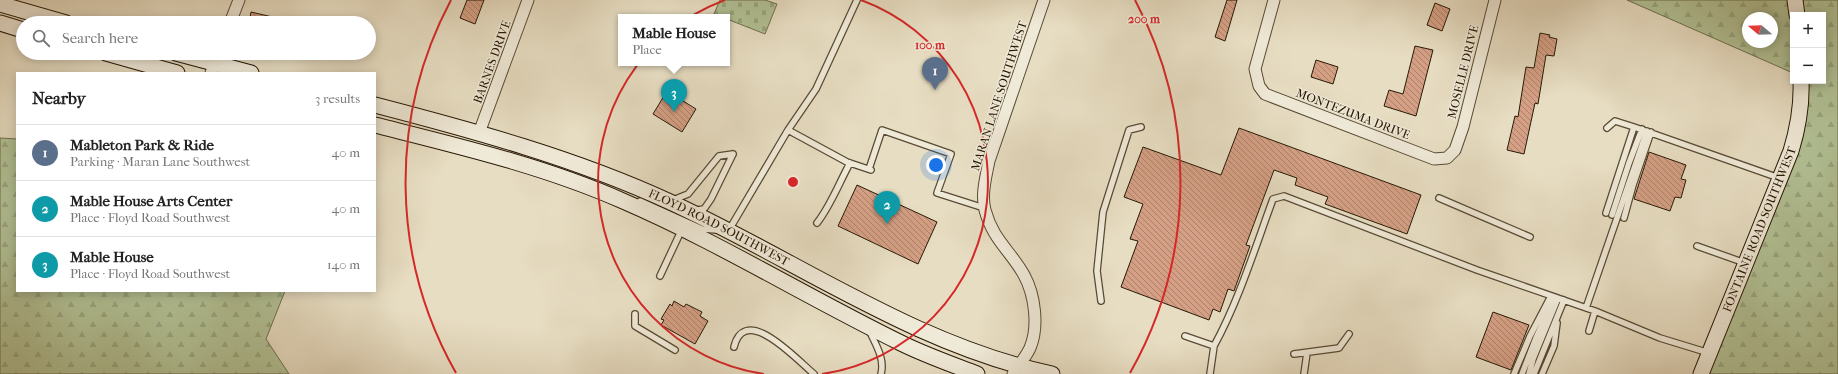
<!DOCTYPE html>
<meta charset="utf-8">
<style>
body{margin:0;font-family:"IM FELL French Canon",serif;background:#f6f6f6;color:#222}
.controls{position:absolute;right:12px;top:12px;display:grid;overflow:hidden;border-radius:0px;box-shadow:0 2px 10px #0003}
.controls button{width:36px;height:36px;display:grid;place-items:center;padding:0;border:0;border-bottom:1px solid #e0e0e0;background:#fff;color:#222;font:20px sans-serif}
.compass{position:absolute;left:1742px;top:12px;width:36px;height:36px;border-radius:50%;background:#fff;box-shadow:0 2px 10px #0003;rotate:289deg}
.you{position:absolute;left:936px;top:165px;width:14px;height:14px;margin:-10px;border:3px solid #fff;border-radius:50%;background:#1a73e8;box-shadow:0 0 0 6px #1a73e833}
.badge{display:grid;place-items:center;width:26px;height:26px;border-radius:50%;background:#8f2418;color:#fff;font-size:13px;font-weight:700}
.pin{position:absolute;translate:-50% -33px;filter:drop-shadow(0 1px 2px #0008)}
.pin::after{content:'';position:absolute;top:21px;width:14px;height:12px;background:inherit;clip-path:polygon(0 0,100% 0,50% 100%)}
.popup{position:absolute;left:618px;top:14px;width:112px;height:52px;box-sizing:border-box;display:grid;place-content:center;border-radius:0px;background:#fff;filter:drop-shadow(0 1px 3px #0005);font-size:13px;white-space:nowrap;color:#767676}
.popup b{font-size:15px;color:#222}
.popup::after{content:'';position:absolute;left:50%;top:100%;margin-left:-8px;border:8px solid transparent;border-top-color:#fff}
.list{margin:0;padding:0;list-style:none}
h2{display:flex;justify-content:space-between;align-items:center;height:52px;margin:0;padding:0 16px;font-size:17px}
h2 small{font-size:13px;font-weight:400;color:#767676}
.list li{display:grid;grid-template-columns:26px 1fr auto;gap:12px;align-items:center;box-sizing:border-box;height:56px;padding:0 16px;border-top:1px solid #e0e0e0}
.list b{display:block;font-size:15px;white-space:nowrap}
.list p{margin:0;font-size:13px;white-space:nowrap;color:#767676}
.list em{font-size:13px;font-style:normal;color:#767676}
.icon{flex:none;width:22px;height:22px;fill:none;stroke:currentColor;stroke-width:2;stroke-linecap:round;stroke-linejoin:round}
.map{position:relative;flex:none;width:1838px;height:374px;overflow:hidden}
.search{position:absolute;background:#fff;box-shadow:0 2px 10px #0003;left:16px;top:16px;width:360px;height:44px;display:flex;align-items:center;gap:10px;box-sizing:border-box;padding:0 14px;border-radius:22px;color:#767676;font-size:15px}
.panel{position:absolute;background:#fff;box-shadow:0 2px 10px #0003;left:16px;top:72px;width:360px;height:220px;border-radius:0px}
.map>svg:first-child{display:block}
</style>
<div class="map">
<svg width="1838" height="374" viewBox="0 0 1838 374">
<defs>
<pattern id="forest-firs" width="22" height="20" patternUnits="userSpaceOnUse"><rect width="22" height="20" fill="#b2c296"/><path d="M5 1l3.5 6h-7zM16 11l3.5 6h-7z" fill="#99a680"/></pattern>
<pattern id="cemetery-stones" width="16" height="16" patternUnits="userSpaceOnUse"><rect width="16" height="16" fill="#b2c296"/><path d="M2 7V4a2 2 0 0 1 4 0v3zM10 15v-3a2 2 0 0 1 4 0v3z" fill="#99a680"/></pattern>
<pattern id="building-back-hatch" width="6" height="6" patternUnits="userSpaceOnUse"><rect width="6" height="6" fill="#d49f84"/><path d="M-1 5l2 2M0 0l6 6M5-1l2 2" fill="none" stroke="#ac816a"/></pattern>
</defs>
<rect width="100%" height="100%" fill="#e7ddc2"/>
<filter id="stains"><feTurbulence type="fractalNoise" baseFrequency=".005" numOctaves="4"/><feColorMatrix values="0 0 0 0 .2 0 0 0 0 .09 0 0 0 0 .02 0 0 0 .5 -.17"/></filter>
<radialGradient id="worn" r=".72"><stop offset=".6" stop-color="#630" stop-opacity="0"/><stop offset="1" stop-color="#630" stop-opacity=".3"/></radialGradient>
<path fill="url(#forest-firs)" stroke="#6d6e4e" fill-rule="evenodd" d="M1627 0H1838V374H1709L1784 168 1797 81H1823V15H1793V73ZM1748 18H1772V42H1748Z
M0 138 17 139V291H285L266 339 289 374H0Z"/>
<path fill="url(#cemetery-stones)" stroke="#6d6e4e" d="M720 0H765L777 4 765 34 727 19V17L714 14Z"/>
<path fill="url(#building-back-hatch)" stroke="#281905" d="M467 0H484L475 24 460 18Z
M1227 0H1237L1225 41 1215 37Z
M1435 3 1450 9 1442 31 1427 25Z
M251 12 281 19 280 23H249Z
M1540 33 1550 35 1549 37 1557 39 1554 56 1546 55 1538 104 1535 103 1524 154 1507 150 1515 116 1518 117 1526 67 1534 68Z
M1415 46 1433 50 1416 116 1384 106 1389 90 1403 94Z
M1316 60 1338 67 1333 84 1311 77Z
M667 91 696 109 682 132 653 114Z
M1239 128 1421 195 1407 234 1325 204 1328 197 1295 185 1297 178 1274 170 1246 245 1250 246 1234 291 1228 289 1220 312 1213 309 1209 320 1121 287 1138 241 1130 239 1143 204 1124 197 1143 147 1221 175Z
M1649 152 1686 165 1681 179 1686 180 1681 198 1675 197 1670 211 1634 199Z
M857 185 937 222 918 264 838 226Z
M674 301 684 307 686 304 702 312 700 316 708 321 695 344 661 325 664 320 661 319 670 304 672 306Z
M1493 312 1529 325 1511 370 1476 357Z"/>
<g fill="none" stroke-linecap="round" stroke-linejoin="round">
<g stroke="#584a34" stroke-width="8">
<path id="service" d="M1607 128 1615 121 1634 127 1779 178
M788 130 847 162 871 170
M869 169 882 130 951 154 937 193 984 208
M1439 198 1530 237
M673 200 688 194 719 156 733 154
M640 201 702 229 717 230
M697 210 704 209 711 199 733 154
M1606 213 1634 127
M1612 215 1629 163 1642 129
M1624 218 1633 185 1651 132
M817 223C831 205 839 183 850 163
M729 230 788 130 816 89 857 0
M1697 246 1745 263
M660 276 682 229
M1101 301 1097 271 1103 212 1129 130 1141 127
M1586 308 1647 131
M635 314V326L675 350
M1589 331 1595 311
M870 332C876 345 885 359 881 374
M1185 336 1214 346 1210 374
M1214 346C1239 300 1255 248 1273 199L1284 196 1477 270 1595 311 1660 338 1709 353
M734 347C745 302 798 361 814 374
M1294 354 1339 348 1349 334
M1304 374 1307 353
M1514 374 1530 336 1551 296
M1522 374 1536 338 1555 297
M1529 374 1533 359 1558 298
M1534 374 1564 300
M1542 374 1554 346 1557 323"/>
</g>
<g stroke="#584a34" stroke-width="13">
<path id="minor" d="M1274 0 1255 69 1259 86 1265 94 1434 159 1447 158 1455 150 1463 127 1495 0
M230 23 239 0
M211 73 217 53
M479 133 528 0
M1013 374C1018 366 1026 357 1030 348 1039 327 1035 295 1024 275 1010 250 993 240 985 210 981 195 986 176 989 161L1044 0"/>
</g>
<g stroke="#281905" stroke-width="17">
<g id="secondary">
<path d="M1795 0 1797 15"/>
<path d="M0 4 66 23"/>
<path d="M0 23 23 30"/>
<path d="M106 53 177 73"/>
<path d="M176 53 251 73"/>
<path id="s1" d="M375 105C475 131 574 158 668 201 795 259 914 345 1052 374"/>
<path d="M375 125C458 146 544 166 623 201 718 242 807 297 901 343 925 355 951 364 977 374"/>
<path id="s2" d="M1701 374 1791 151C1798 128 1802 106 1801 81"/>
</g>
</g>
<use href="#service" stroke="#efe9d7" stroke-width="5.5"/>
<use href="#minor" stroke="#efe9d7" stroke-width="11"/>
<use href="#secondary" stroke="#efe9d7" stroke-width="15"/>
</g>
<g fill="none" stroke="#d62828" stroke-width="2">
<path d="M764 374A194 194 0 0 1 725 0M861 0A194 194 0 0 1 822 374"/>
<path d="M456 373A387 387 0 0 1 451 0M1135 0A387 387 0 0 1 1130 373"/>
</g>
<g text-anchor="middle" stroke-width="3" stroke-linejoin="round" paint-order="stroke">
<g font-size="12" fill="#281905" stroke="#efe9d7">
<text transform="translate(492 62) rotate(-70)" y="4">BARNES DRIVE</text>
<text transform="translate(1463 72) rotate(-76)" y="4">MOSELLE DRIVE</text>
<text transform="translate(999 96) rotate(-72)" y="4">MARAN LANE SOUTHWEST</text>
<text transform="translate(1353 114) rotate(21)" y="4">MONTEZUMA DRIVE</text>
<text dy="4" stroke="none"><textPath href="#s1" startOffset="366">FLOYD ROAD SOUTHWEST</textPath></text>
<text dy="4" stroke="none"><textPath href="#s2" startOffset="156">FONTAINE ROAD SOUTHWEST</textPath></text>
</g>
</g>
<circle cx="793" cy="182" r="6" fill="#d62828" stroke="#efe9d7" stroke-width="2"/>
<g font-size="12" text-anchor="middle" font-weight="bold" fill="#d62828" stroke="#efe9d7" stroke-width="3" stroke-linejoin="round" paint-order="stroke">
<text x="1144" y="23">200 m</text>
<text x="930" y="49">100 m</text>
</g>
<rect width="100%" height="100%" filter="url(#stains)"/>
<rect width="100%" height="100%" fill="url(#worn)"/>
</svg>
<div class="controls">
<button>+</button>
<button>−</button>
</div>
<svg class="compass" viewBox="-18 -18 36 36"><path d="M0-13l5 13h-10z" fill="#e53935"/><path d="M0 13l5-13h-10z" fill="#767676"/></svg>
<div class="you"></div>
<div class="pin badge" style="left:935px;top:90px;background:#5c6f8a">1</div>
<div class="pin badge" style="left:887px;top:224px;background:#0f9aa8">2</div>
<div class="pin badge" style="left:674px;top:112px;background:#0f9aa8">3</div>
<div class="popup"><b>Mable House</b>Place</div>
<div class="search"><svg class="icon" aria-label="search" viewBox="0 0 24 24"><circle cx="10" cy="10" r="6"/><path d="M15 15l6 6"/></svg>Search here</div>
<section class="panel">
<h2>Nearby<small>3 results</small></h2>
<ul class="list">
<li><span class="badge" style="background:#5c6f8a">1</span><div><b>Mableton Park &amp; Ride</b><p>Parking · Maran Lane Southwest</p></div><em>40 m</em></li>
<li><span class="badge" style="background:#0f9aa8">2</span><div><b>Mable House Arts Center</b><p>Place · Floyd Road Southwest</p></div><em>40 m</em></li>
<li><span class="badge" style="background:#0f9aa8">3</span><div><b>Mable House</b><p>Place · Floyd Road Southwest</p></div><em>140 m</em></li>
</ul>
</section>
</div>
